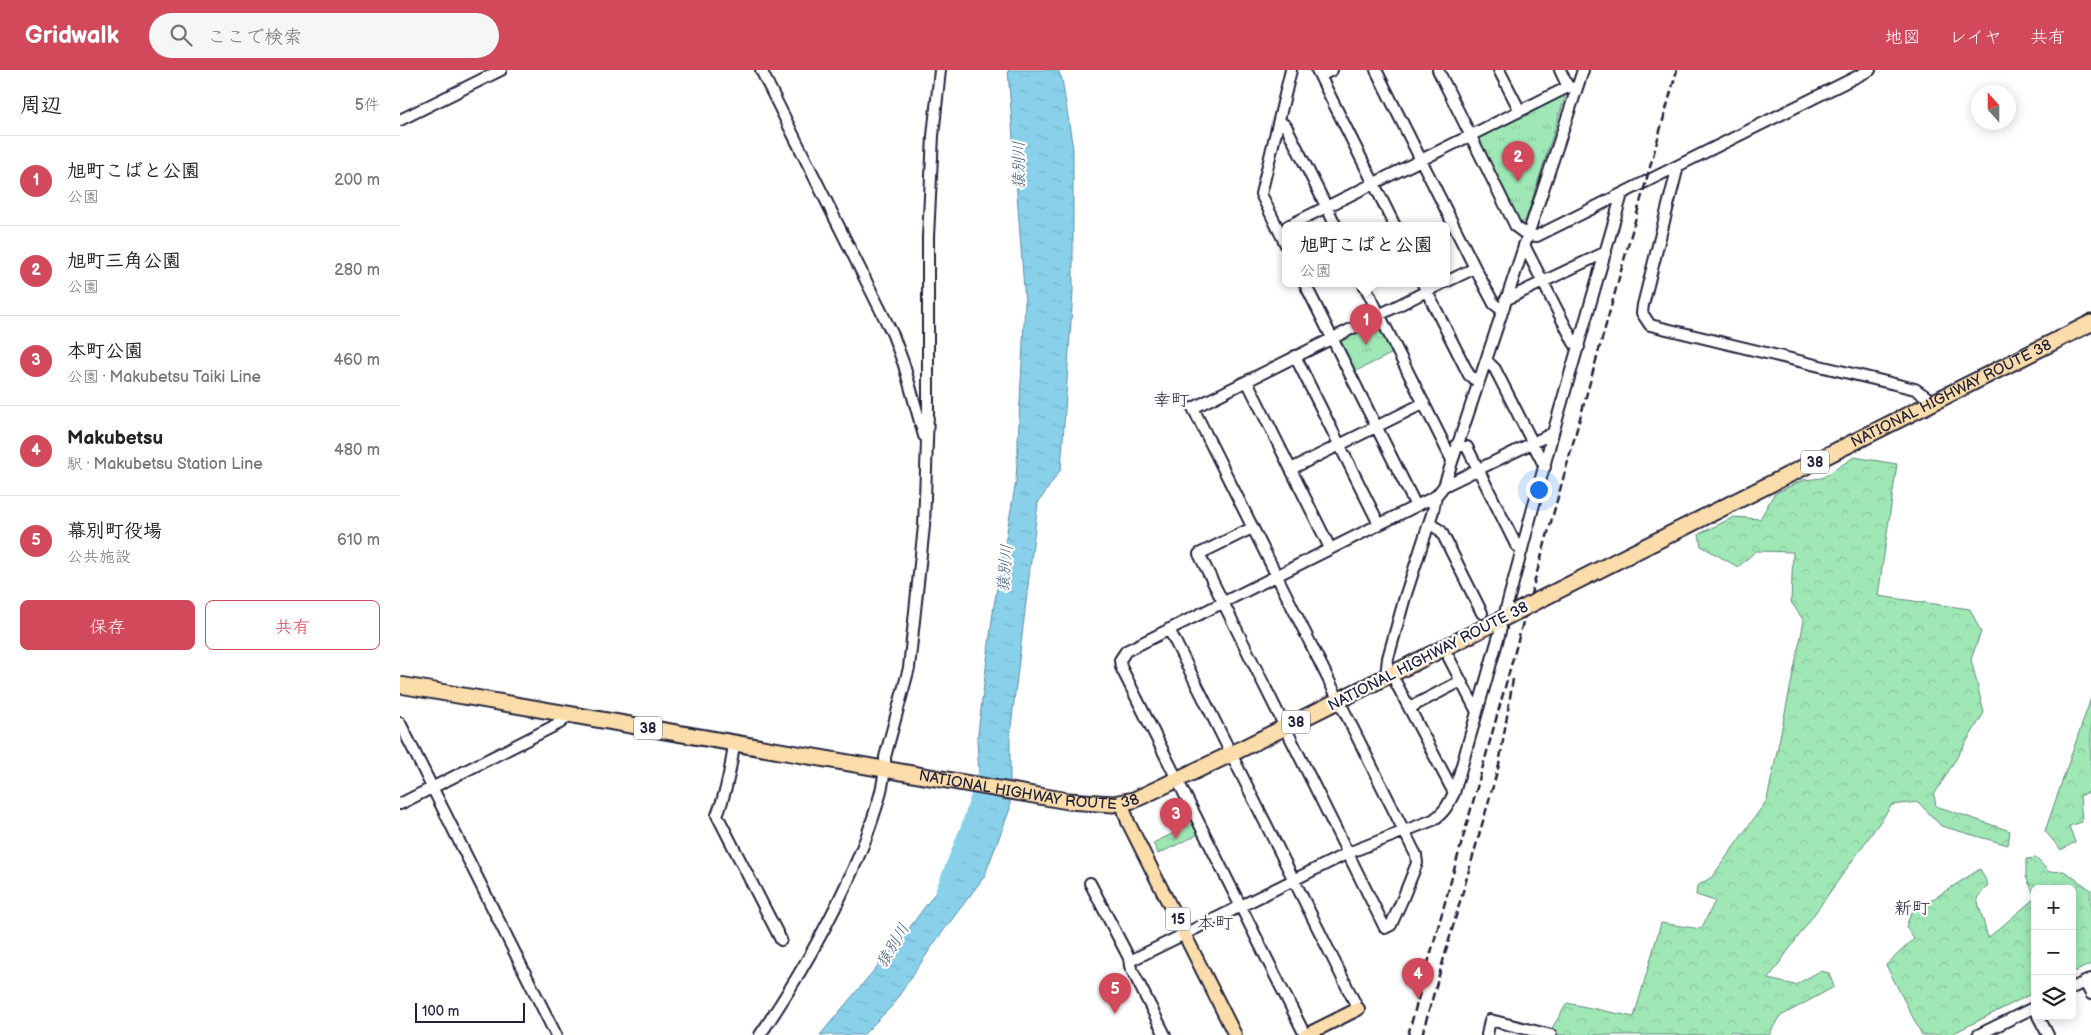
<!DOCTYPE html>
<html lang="ja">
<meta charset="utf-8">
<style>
body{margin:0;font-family:"Balsamiq Sans","Klee One",sans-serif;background:#f6f6f6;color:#222}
.controls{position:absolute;right:15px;bottom:15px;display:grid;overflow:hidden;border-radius:8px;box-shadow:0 2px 12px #0003}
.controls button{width:45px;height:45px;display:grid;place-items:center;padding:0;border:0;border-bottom:1px solid #e0e0e0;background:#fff;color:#222;font:25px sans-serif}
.compass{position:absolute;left:1571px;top:15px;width:45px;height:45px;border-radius:50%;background:#fff;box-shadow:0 2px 12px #0003;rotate:339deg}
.scale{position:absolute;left:15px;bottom:12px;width:110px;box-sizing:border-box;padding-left:5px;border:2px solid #22223b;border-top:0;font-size:14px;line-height:18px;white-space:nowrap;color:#22223b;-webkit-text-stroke:4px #fff;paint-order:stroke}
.you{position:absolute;left:1138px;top:419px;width:18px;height:18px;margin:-12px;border:4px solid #fff;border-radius:50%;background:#1a73e8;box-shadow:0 0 0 8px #1a73e833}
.badge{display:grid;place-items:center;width:32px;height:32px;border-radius:50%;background:#d1495b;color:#fff;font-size:16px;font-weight:700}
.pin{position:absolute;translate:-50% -41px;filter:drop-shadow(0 1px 2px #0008)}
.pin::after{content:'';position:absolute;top:26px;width:18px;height:15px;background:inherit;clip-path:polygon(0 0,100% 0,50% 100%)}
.popup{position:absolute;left:882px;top:152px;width:168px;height:65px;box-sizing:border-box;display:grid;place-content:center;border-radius:8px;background:#fff;filter:drop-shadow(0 1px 4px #0005);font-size:16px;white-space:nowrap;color:#767676}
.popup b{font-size:19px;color:#222}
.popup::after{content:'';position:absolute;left:50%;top:100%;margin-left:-10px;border:10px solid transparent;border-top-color:#fff}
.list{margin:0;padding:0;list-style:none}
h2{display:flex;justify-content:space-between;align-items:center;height:65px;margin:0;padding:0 20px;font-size:21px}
h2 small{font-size:16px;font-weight:400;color:#767676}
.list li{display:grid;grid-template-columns:32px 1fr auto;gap:15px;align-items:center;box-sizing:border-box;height:90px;padding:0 20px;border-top:1px solid #e0e0e0}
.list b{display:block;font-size:19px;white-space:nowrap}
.list p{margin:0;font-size:16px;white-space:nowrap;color:#767676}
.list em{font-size:16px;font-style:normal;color:#767676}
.actions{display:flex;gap:10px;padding:15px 20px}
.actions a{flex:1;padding:11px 0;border:1px solid #d1495b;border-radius:8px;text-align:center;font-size:18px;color:#d1495b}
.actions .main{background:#d1495b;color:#fff}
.icon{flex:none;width:28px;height:28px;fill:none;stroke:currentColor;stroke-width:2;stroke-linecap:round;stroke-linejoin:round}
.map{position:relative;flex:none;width:1691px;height:965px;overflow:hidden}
header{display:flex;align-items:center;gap:30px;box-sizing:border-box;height:70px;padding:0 25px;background:#d1495b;color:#fff}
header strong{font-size:24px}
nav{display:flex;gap:28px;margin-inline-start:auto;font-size:18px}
.search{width:350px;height:45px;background:#f6f6f6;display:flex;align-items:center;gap:12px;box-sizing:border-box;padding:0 18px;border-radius:28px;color:#767676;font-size:19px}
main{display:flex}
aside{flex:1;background:#fff}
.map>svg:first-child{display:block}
</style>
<header>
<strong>Gridwalk</strong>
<div class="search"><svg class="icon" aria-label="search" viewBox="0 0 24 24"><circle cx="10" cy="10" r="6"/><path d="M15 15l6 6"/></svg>ここで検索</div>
<nav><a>地図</a><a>レイヤ</a><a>共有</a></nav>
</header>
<main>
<aside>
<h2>周辺<small>5件</small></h2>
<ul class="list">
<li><span class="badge">1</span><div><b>旭町こばと公園</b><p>公園</p></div><em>200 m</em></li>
<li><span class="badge">2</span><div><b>旭町三角公園</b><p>公園</p></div><em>280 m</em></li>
<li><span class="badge">3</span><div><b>本町公園</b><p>公園 · Makubetsu Taiki Line</p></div><em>460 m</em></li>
<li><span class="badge">4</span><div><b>Makubetsu</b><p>駅 · Makubetsu Station Line</p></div><em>480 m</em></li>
<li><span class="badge">5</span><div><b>幕別町役場</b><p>公共施設</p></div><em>610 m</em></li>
</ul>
<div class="actions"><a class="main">保存</a><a>共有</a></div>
</aside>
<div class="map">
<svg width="1691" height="965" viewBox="0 0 1691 965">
<defs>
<pattern id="grass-tufts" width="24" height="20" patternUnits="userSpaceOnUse" patternTransform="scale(1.25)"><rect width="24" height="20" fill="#9fe8b6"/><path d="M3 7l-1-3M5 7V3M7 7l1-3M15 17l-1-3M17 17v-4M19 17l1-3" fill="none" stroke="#89c79d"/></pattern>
<pattern id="forest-crowns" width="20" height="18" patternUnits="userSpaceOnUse" patternTransform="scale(1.25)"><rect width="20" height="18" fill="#9fe8b6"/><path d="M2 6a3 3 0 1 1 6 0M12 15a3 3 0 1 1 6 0" fill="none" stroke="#89c79d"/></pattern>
<pattern id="water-ripples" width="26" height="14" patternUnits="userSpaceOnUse" patternTransform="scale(1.25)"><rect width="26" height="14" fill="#89d1eb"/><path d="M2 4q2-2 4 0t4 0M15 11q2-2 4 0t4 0" fill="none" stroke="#76b3ca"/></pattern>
</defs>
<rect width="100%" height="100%" fill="#fff"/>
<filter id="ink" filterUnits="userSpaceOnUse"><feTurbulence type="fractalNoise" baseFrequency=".02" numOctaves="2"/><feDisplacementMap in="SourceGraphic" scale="10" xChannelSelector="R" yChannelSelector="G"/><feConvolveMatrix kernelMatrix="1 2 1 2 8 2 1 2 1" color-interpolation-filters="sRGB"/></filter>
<g filter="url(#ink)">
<path fill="url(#grass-tufts)" stroke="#608578" d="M1160 24 1165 27 1125 152H1117L1078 71 1081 63Z
M978 249 995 282 954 302 938 269Z
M792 749 799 764 758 784 753 773 776 762 774 757Z"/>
<path fill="url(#forest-crowns)" stroke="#608578" d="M1454 387 1497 394 1478 526 1570 539 1581 562 1571 589 1584 643 1534 725 1536 736 1610 761 1608 775 1541 756 1518 732 1492 735 1368 909 1395 915 1420 901 1429 903 1434 917 1379 947 1369 965H1344L1331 961 1328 965H1148L1167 933 1234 947 1261 853 1301 859 1315 831 1296 825 1297 816 1312 807 1367 730 1404 551 1391 532 1393 482 1356 481 1338 497 1301 476 1299 464 1334 447 1360 449 1374 424 1403 410 1422 408Z
M1691 628V721L1680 726 1682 752 1669 756 1675 772 1661 780 1645 761Z
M1636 788 1649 802 1664 801 1691 820V894L1672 903V819H1635V826L1626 807V789Z
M1580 799 1588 815 1577 828 1588 868 1635 828V922L1550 965H1522L1486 895 1514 869 1506 857 1511 843Z"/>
<path fill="url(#water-ripples)" stroke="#608ba5" d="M608 0H658L662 9 673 79V222L661 399 638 433 610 665V739L584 807 535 872 492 936 463 965H420L510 857 564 784 581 737 577 671 593 541 616 411 625 233Z"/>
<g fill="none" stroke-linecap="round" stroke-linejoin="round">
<path stroke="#89d1eb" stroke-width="14" d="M543 820 568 757 584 706"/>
<g stroke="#22223b" stroke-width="14">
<path id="minor" d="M361 0 493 265 504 295 524 366
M917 0 995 156
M976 0 1075 198 1094 234 1102 240
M1038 0 1116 157 1127 165 1137 166 1470 0
M1099 0 1120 41
M1160 0 1168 17 1173 18
M920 6 932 0
M0 50 101 0
M879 51 886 56 936 156
M1278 96 1243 235 1242 243 1250 255 1515 319 1534 332
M888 156 1168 17
M886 175 861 124 891 0
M1124 175 1174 273 1179 277
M1046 212 1075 198
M905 214 1016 436
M964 214 1052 390
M1023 214 1069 305 1078 312
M1105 230 1206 182
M895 286 979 454
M1086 290 1095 299 1145 397
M847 311 930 478
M1057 374 1067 377 1116 475 1122 481
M891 399 1024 333
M1044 416 1153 363
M1029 453 1041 461 1082 543
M852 458 799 484 985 858 991 855 1003 828 1017 793 1016 785 793 338 1041 214
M1106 539 1153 363 1222 124
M769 559 958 939
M1049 588 1076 640
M986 606 988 588 1005 527 1033 441 1036 426 1044 416 1183 0
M996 613 1054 723
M1009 638 1061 611
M0 653 156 965
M334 673C331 699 327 721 317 745L381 870
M0 734 160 653 169 645
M690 813 729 888 730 896 765 965
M730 891 948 783 1033 750C1044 743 1048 735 1054 723L1101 558
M1685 912 1691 924
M1672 918 1691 909
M1638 946 1648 965
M360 965C402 903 439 838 466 768 475 742 486 714 485 687L509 598 524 456 528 343V167L533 66 540 0
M905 965 721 597 720 590 726 581 1036 426
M1087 965 1090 950 1151 965
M1578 965 1635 937"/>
</g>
<g stroke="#22223b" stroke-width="16">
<path id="major" d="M722 733 728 752 835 965
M906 965 958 939"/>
</g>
<g stroke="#22223b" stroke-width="19">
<g id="highway">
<path id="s1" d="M1139 530 1691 253"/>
<path id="s2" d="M0 615 668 731 713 734 734 730 831 684 1116 542"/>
</g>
</g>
<use href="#minor" stroke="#fff" stroke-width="10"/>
<use href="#major" stroke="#fbddab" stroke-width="12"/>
<use href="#highway" stroke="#fbddab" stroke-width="15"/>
<path stroke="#22223b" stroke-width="2.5" stroke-dasharray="8 4" stroke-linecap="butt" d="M1008 965 1277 0
M1022 965 1099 695 1113 609"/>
<g stroke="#22223b" stroke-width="19" stroke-linecap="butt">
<path id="highway-bridge" d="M1116 542 1139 530"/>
</g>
<use href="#highway-bridge" stroke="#fbddab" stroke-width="15"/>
</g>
</g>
<g text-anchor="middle" stroke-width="4.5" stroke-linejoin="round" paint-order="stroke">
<g fill="#fff" stroke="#646476" stroke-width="1">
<rect x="1401" y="380.5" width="28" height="23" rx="4"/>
<rect x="882" y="640.5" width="28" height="23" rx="4"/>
<rect x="234" y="646.5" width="28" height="23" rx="4"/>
<rect x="765.5" y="837.5" width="25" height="23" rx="4"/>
</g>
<g font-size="14" font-weight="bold" fill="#22223b">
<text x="1415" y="397">38</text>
<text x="896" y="657">38</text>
<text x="248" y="663">38</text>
<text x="778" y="854">15</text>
</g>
<g font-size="15" fill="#22223b" stroke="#fff">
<text dy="5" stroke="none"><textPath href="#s1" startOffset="461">NATIONAL HIGHWAY ROUTE 38</textPath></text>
<text transform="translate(1028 586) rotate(-27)" y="5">NATIONAL HIGHWAY ROUTE 38</text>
<text dy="5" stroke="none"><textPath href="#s2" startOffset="638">NATIONAL HIGHWAY ROUTE 38</textPath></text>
</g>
<g font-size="16" font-style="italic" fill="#465f79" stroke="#fff">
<text transform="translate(618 95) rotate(-90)" y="6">猿別川</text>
<text transform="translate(604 498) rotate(-85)" y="6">猿別川</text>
<text transform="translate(492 875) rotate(-59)" y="6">猿別川</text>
</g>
<g font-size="18" fill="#22223b" stroke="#fff">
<text x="771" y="336">幸町</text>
<text x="1512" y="844">新町</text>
<text x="815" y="859">本町</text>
</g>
</g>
</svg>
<div class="controls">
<button>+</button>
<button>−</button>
<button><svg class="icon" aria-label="layers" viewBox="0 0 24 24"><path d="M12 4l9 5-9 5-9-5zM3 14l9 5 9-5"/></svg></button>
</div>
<svg class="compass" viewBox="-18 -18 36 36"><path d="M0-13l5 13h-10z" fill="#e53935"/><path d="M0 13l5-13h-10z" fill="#767676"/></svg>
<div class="scale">100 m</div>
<div class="you"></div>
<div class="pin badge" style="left:966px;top:275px">1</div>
<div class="popup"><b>旭町こばと公園</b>公園</div>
<div class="pin badge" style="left:1118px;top:112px">2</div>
<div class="pin badge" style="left:776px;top:769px">3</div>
<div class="pin badge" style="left:1018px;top:929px">4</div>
<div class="pin badge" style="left:715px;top:944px">5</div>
</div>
</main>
